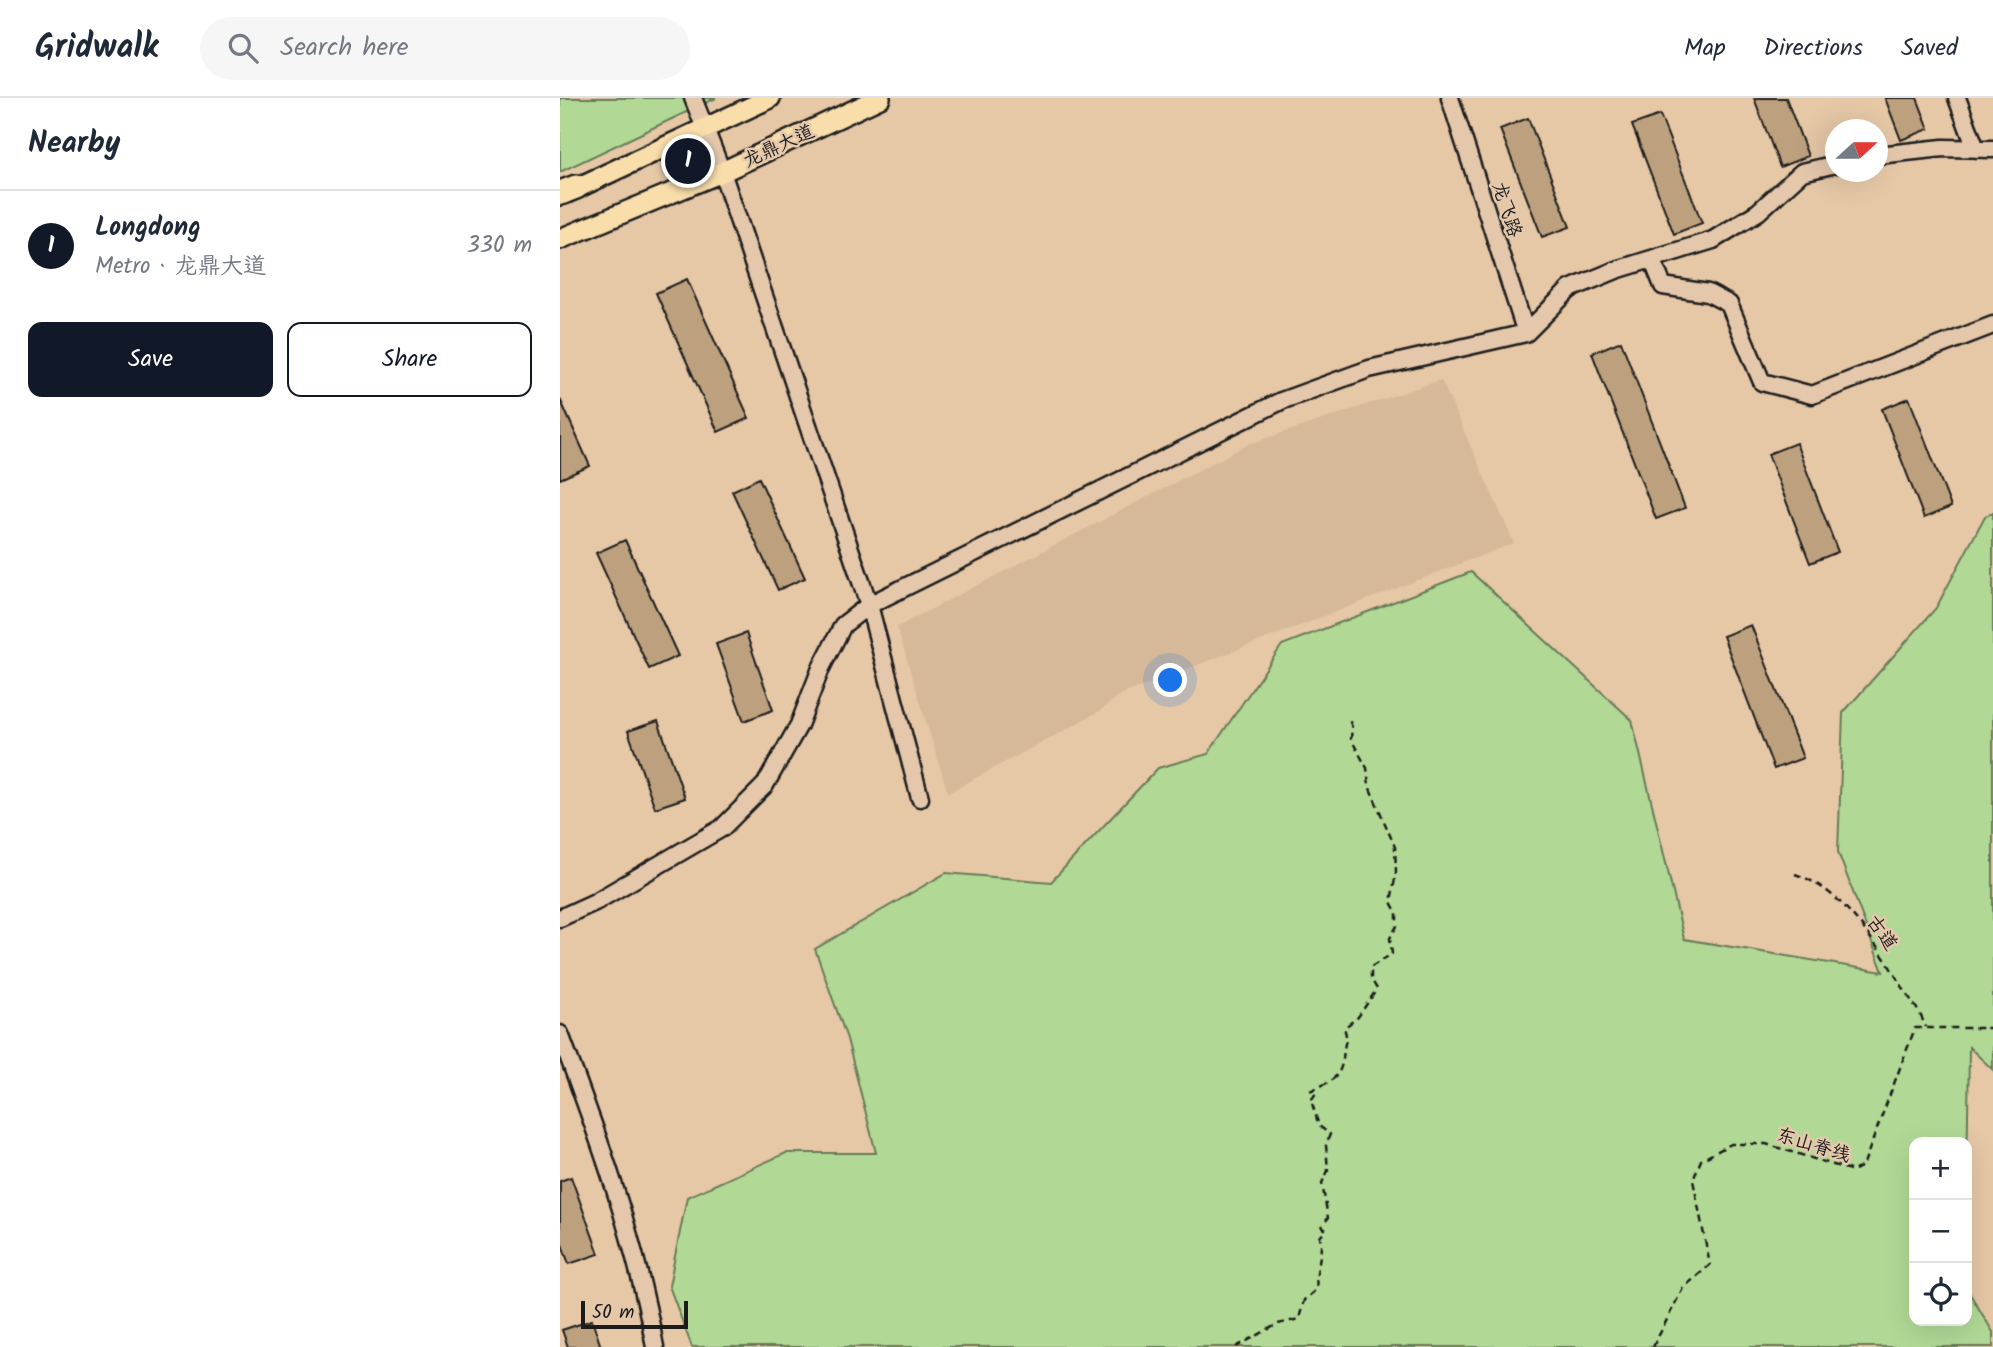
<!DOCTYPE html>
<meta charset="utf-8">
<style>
body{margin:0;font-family:Kalam,"LXGW WenKai TC",sans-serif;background:#f6f6f7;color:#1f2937}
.controls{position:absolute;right:21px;bottom:21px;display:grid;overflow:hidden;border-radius:14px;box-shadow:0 7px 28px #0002}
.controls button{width:63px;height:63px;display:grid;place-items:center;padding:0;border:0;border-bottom:2px solid #e0e1e3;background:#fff;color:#1f2937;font:35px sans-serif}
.compass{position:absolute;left:1265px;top:21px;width:63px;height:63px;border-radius:50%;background:#fff;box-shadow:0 7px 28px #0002;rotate:69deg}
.scale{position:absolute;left:21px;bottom:18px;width:107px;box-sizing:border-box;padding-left:7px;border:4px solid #1c1c1c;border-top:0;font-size:19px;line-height:24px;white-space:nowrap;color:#1c1c1c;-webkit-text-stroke:5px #e5c8ac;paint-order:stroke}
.you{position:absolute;left:611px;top:583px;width:24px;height:24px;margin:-18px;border:5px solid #fff;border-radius:50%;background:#1a73e8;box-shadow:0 0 0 10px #1a73e833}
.badge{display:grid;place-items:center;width:46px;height:46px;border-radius:50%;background:#111827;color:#fff;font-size:23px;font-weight:700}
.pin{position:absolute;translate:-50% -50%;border:4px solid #fff;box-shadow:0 2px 7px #0006}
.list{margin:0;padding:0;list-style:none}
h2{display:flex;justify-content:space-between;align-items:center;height:91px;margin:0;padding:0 28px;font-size:30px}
h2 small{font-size:23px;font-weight:400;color:#747a83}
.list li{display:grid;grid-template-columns:46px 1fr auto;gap:21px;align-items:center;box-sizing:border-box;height:112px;padding:0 28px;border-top:2px solid #e0e1e3}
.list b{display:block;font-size:26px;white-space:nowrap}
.list p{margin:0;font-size:23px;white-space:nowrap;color:#747a83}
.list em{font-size:23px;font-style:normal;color:#747a83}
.actions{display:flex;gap:14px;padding:21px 28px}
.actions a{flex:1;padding:16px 0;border:2px solid #111827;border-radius:14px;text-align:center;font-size:24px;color:#111827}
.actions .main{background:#111827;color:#fff}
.icon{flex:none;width:38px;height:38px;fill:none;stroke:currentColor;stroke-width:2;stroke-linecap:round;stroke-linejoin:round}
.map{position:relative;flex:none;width:1433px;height:1249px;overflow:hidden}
header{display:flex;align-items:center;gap:42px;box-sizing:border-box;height:98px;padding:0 35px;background:#fff;border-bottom:2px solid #e0e1e3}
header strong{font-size:33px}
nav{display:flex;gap:38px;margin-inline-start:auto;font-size:24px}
.search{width:490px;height:63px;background:#f6f6f7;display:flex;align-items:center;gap:18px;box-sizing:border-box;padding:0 24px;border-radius:38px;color:#747a83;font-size:26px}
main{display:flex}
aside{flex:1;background:#fff}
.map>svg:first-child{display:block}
</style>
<header>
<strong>Gridwalk</strong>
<div class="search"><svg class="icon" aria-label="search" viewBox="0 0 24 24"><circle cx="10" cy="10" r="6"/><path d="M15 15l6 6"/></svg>Search here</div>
<nav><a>Map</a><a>Directions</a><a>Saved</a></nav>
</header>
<main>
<aside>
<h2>Nearby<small></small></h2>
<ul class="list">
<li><span class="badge">1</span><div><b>Longdong</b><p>Metro · 龙鼎大道</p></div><em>330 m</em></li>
</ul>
<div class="actions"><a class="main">Save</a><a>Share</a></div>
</aside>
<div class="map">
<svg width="1433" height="1249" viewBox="0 0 1433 1249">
<rect width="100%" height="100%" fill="#e6c8a7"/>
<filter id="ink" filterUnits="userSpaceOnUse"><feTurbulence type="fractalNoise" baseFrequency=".0143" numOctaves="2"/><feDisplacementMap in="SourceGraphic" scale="14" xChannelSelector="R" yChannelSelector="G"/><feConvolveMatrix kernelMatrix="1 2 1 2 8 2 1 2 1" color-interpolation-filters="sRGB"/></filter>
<g filter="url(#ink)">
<path fill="#d6b998" d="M881 282 954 445 560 597 540 613 388 695 337 529 689 346Z"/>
<path fill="#b1d995" stroke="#667a58" stroke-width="2" d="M0 0H156L0 74Z
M1433 415V972L1409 949 1407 1087V1044H1354V1223H1407V1191L1433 1234V1249H132L109 1188 127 1099 226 1055H316L287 941 255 851 386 775 491 784 598 670 648 656 722 547 911 474 1072 622 1124 841 1323 874 1278 754 1283 615 1376 510 1425 418Z"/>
<path fill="#bda17f" stroke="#1c1c1c" stroke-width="2" d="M1194 0H1226L1248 58 1220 69Z
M1325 0H1357L1369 31 1341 42Z
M1100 17 1142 125 1114 136 1072 27Z
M968 20 1010 129 982 139 940 31Z
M127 181 189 320 158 334 96 195Z
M1061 243 1125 410 1096 421 1032 255Z
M1349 300 1391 409 1364 420 1322 311Z
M0 301 30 368 0 381Z
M1236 345 1278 454 1250 465 1208 356Z
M199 380 245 480 218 492 172 393Z
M65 442 118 558 89 571 36 455Z
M1191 527 1243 660 1214 671 1163 538Z
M186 535 213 612 184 623 156 546Z
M98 623 125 700 95 710 68 633Z
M11 1079 39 1156 9 1166 0 1141V1083Z
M32 1222 41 1249H8L2 1232Z"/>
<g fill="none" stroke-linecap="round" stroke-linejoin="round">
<g stroke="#1c1c1c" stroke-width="21">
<path id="minor" d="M890 0 966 235
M1397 0 1416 51
M1318 57 1383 50 1433 51
M1092 161 1103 188 1148 195 1169 206 1202 284 1252 297 1433 227
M360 700 309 507 721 303 809 271 966 235 1010 191 1056 172 1153 142 1198 114 1242 74 1276 66
M0 820 35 804 162 730 205 687 239 627 261 570 283 527 309 507 162 74 133 0
M0 936C38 1037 76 1142 95 1249"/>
</g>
<g stroke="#1c1c1c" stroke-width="24">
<path id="major" d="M4 96 210 0
M0 141 162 74 320 0"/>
</g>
<g stroke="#1c1c1c" stroke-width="28">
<path id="highway" d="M0 95 16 89"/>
</g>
<path stroke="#1c1c1c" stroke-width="2.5" stroke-dasharray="7 5" stroke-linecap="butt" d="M1235 776C1294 796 1325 865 1359 914L1366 929
M676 1249 718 1226 739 1221 744 1202 757 1191C754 1172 764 1156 760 1139L766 1132 762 1129 768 1120 762 1085 768 1073 766 1047 770 1036 759 1028 751 1002 755 997 750 993C776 981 781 980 784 952 785 942 788 940 784 930L798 919 817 891 811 881V869L832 856 830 840 837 828V815L831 804 836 774 835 749 809 688 807 670 791 641 792 629 788 619
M1093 1249 1123 1190 1150 1167 1133 1082 1141 1062 1171 1046H1206L1293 1073 1303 1068 1355 930H1433"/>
<use href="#minor" stroke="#e5c8ac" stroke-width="16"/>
<use href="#major" stroke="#f9deab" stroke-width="19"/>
<use href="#highway" stroke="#f9deab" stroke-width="23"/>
</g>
</g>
<g text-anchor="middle" stroke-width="5" stroke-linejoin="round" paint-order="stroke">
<g font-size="19" fill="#1c1c1c" stroke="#e5c8ac">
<text transform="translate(218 47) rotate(-25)" y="7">龙鼎大道</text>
<text transform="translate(948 111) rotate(72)" y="7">龙飞路</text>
<text transform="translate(1323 834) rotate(55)" y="7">古道</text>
<text transform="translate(1254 1046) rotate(17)" y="7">东山脊线</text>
</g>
</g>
</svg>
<div class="controls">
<button>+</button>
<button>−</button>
<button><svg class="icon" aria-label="locate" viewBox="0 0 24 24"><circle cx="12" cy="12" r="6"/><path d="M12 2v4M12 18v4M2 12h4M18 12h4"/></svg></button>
</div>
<svg class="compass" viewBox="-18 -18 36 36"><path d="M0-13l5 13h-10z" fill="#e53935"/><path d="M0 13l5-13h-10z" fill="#747a83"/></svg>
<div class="scale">50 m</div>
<div class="you"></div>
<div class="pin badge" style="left:128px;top:63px">1</div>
</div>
</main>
